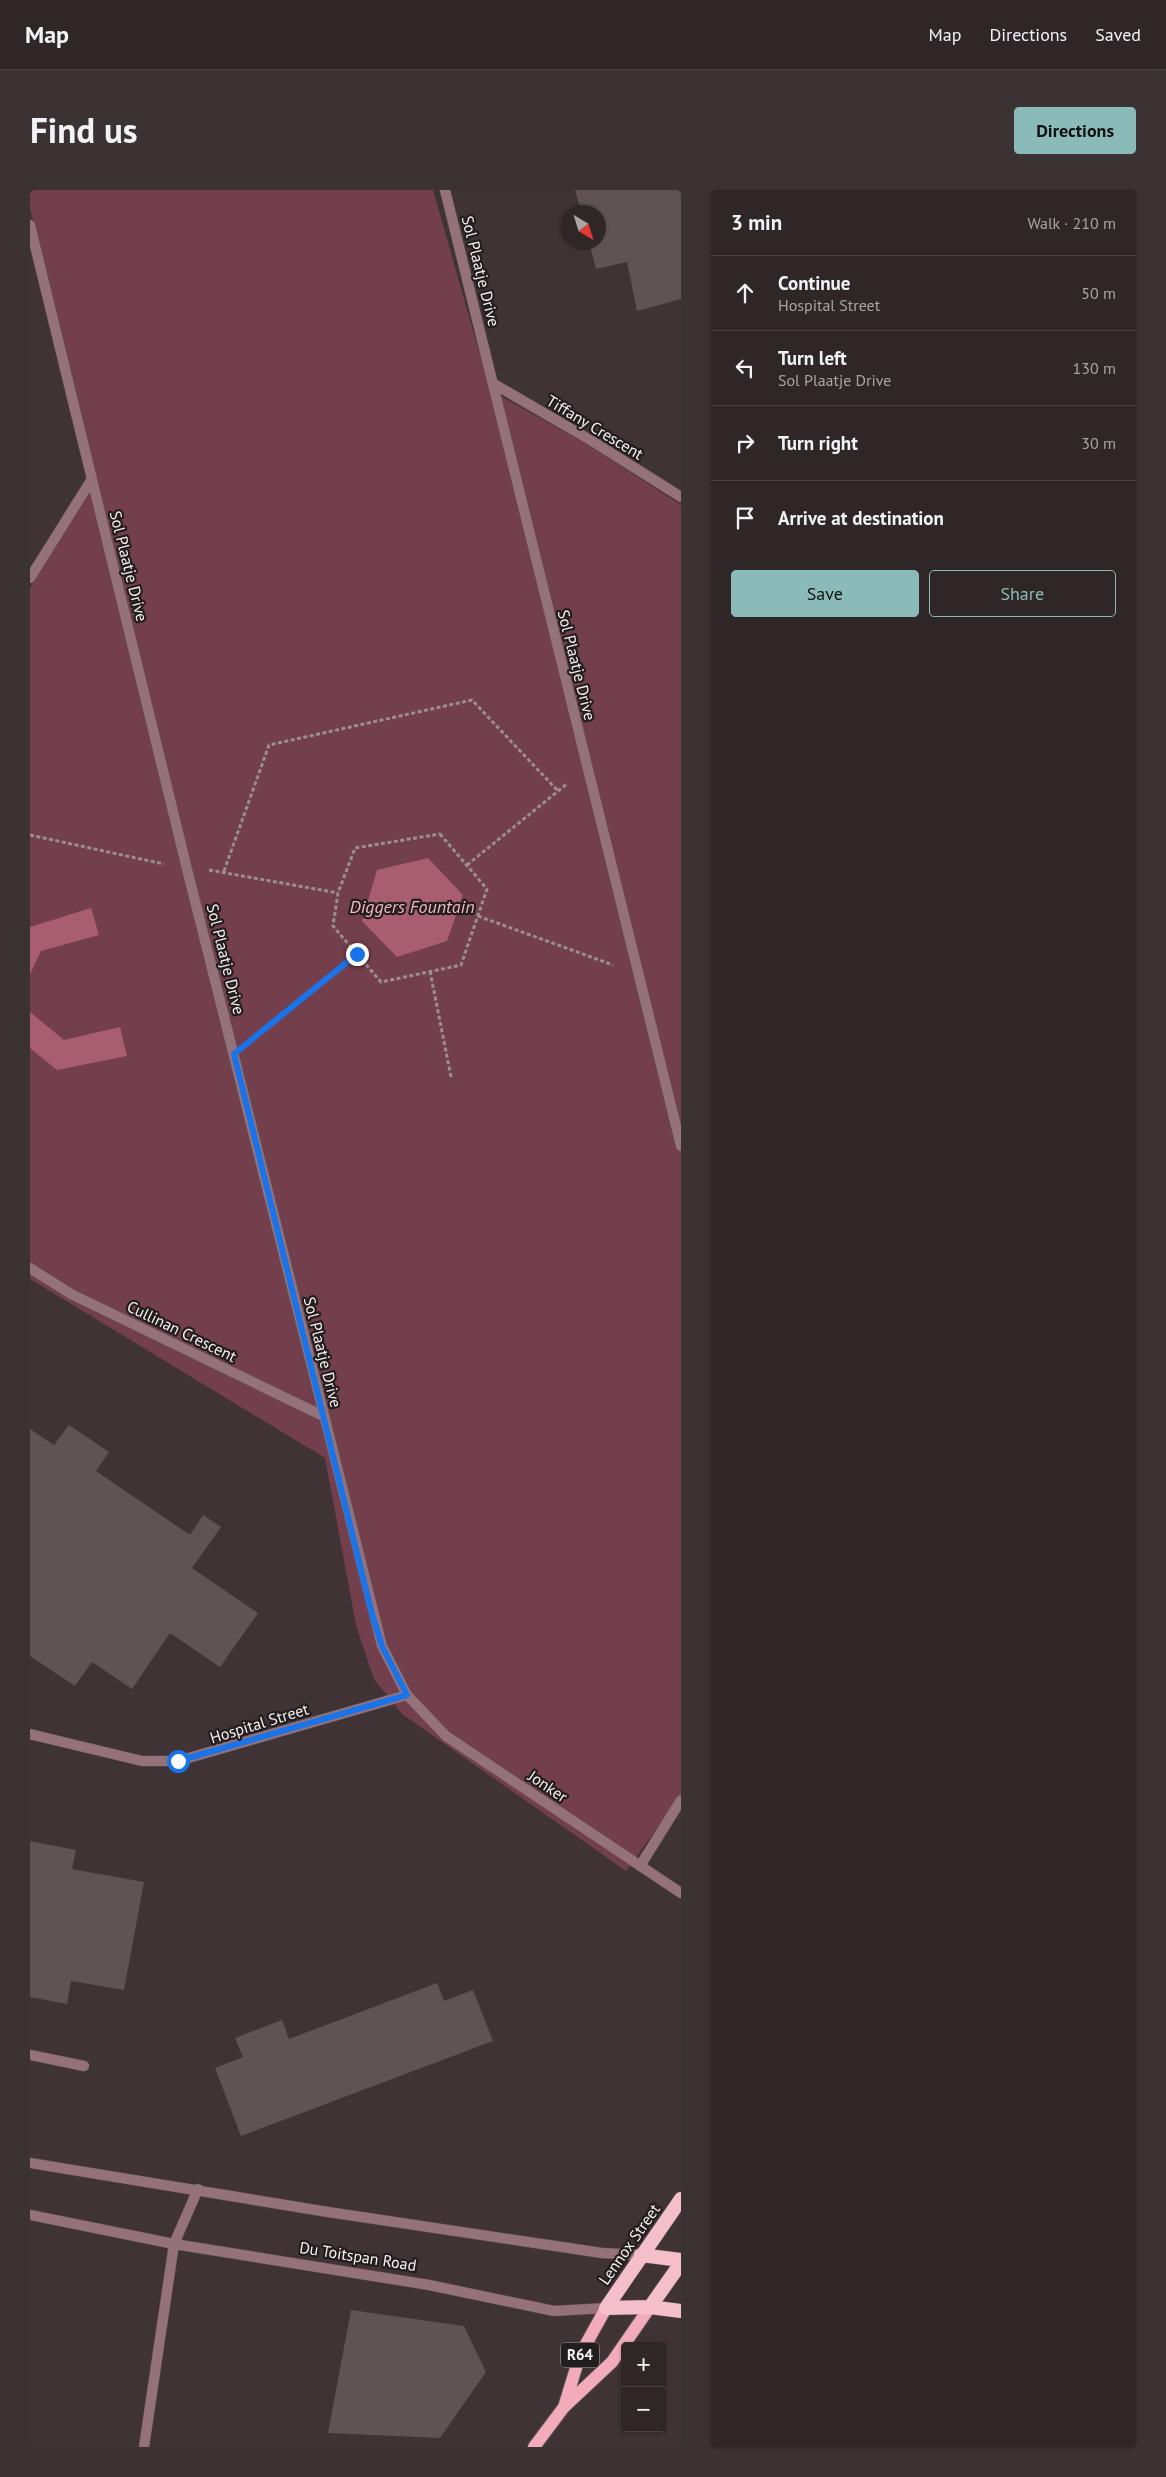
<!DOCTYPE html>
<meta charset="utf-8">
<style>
body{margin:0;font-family:"PT Sans",sans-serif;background:#3b3234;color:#f1f3f6}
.controls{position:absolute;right:15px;bottom:15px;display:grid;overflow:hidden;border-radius:5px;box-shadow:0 1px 4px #0004}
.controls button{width:45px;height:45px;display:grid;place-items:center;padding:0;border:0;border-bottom:1px solid #4a4345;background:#2f2628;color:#f1f3f6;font:25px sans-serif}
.compass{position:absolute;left:531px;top:15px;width:45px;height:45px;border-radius:50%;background:#2f2628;box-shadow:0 1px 4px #0004;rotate:142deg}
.stop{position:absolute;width:15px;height:15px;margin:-11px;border:4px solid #1a73e8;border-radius:50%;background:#fff}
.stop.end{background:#1a73e8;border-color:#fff;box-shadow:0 1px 5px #0008}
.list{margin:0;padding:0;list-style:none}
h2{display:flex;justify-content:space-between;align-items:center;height:65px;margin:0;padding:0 20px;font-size:21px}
h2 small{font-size:16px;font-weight:400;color:#a7a5a8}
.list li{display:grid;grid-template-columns:32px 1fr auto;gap:15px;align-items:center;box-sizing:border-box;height:75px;padding:0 20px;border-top:1px solid #4a4345}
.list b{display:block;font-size:19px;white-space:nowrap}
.list p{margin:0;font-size:16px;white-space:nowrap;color:#a7a5a8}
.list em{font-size:16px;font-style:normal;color:#a7a5a8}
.actions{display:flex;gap:10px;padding:15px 20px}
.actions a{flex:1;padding:11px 0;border:1px solid #8bbbb9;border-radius:5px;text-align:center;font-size:18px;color:#8bbbb9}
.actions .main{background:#8bbbb9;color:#111}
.icon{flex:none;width:28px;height:28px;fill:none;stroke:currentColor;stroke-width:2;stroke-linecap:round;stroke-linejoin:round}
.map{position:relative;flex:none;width:651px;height:2257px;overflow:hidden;border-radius:5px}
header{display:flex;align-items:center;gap:30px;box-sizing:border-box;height:70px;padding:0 25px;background:#2f2628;border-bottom:1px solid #4a4345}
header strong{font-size:24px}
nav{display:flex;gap:28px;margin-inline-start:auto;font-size:18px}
.intro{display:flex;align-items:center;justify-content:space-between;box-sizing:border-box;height:120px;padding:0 30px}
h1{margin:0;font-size:35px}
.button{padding:12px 22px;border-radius:5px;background:#8bbbb9;color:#111;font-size:18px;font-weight:700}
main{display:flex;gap:30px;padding:0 30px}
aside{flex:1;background:#2f2628;border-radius:5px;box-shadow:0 1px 4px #0004}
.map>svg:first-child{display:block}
</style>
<header>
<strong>Map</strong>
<nav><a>Map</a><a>Directions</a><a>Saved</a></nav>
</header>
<div class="intro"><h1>Find us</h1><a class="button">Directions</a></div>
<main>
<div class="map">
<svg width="651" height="2257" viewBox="0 0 651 2257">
<rect width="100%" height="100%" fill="#3f3336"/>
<path fill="#733f4c" d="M0 0H403L460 200 560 256 651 315V1605L596 1681 372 1524 344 1489 326 1435 295 1268 0 1089V398L66 293 0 18Z"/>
<path fill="#a85d70" d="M398 668 433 705 417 751 367 767 332 731 347 680Z
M61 718 69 745 11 761 0 784V737Z
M0 822 34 850 90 837 97 866 27 880 0 858Z"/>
<path fill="#5f5355" d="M545 0H651V109L607 121 597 72 566 79 559 52H568V22H551Z
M39 1235 79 1262 66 1281 160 1345 173 1325 191 1337 162 1378 228 1423 190 1477 140 1443 102 1499 62 1472 45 1496 0 1466V1239L24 1255Z
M0 1651 46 1660 42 1679 114 1692 94 1800 41 1791 37 1814 0 1807Z
M407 1793 414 1811 443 1800 463 1851 211 1946 185 1878 213 1867 205 1848 252 1830 259 1849Z
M321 2120 434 2136 456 2182 410 2248 298 2243Z"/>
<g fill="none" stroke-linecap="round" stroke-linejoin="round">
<g stroke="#5d5154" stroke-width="11">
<path id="service" d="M0 1865 54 1876
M114 2257 144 2054 168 1999"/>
</g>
<g stroke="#5d5154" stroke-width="11">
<path id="minor" d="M415 0 651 956
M0 35 157 679 352 1456 377 1505 416 1546 651 1703
M464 194 562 251 651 307
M0 388 62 289
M0 1078 41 1104 293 1226
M0 1544 112 1571H148L377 1505
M610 1676 651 1610"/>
</g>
<g stroke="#5d5154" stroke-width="11">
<path id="tertiary" d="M0 1973 298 2022 572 2063 611 2065
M0 2025 144 2054 399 2095 524 2121 576 2118"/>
</g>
<g stroke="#5d5154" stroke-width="14">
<path id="primary" d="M534 2217 550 2165 576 2118
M504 2257 534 2217 582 2172 620 2117"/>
</g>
<g stroke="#5d5154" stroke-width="15">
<path id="trunk" d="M611 2065 651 2070
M620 2117 651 2073
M576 2118 651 2009
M576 2118 620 2117 651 2121"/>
</g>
<path stroke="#998f91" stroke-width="3" stroke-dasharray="4 2.5" stroke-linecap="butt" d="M410 644 457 699 431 775 351 792 303 736 308 703 325 658Z
M0 645 134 674
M437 675 538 593
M179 680 308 703
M194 681 239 555 442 510 528 601
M448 726 583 775
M400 781 421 887
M222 850 327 764"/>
<use href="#service" stroke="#957279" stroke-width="10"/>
<use href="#minor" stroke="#957279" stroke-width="10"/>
<use href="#tertiary" stroke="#957279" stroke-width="10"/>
<use href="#primary" stroke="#f2abbb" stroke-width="12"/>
<use href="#trunk" stroke="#f4bfca" stroke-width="14"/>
</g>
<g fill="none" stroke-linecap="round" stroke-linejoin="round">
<path stroke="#1a73e8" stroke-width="6" d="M148 1571 377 1505 352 1456 342 1424 204 864 327 764"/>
</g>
<g text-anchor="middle" stroke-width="4.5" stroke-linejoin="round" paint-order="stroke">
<rect fill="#221d1e" stroke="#b8b1b2" stroke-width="1" x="531" y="2152.5" width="38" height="25" rx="4"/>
<g font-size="15" font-weight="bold" fill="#f8f0f1">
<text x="550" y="2170">R64</text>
</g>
<g font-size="16" fill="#f8f0f1" stroke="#221d1e">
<text transform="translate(451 81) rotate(76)" y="6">Sol Plaatje Drive</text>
<text transform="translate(565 237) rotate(31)" y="6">Tiffany Crescent</text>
<text transform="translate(99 376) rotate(76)" y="6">Sol Plaatje Drive</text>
<text transform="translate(547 475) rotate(76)" y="6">Sol Plaatje Drive</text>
<text transform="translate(196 769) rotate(76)" y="6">Sol Plaatje Drive</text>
<text transform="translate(152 1141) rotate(26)" y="6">Cullinan Crescent</text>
<text transform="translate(293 1162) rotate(76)" y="6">Sol Plaatje Drive</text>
<text transform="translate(229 1533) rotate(-17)" y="6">Hospital Street</text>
<text transform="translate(518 1596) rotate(34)" y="6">Jonker</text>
<text transform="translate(599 2054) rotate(-55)" y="6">Lennox Street</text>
<text transform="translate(328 2066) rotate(9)" y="6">Du Toitspan Road</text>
</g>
<g font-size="18" font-style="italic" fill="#f8b7c5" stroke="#221d1e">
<text x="382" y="723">Diggers Fountain</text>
</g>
</g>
</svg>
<div class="controls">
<button>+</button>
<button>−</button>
</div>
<svg class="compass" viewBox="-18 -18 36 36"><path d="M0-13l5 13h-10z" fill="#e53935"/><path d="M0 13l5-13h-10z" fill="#a7a5a8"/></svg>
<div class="stop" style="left:148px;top:1571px"></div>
<div class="stop end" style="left:327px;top:764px"></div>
</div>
<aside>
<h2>3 min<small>Walk · 210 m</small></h2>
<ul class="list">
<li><svg class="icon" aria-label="ahead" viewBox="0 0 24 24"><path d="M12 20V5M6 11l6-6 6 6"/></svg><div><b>Continue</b><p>Hospital Street</p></div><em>50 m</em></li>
<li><svg class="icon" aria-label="left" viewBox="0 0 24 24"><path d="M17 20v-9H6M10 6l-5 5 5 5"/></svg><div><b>Turn left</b><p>Sol Plaatje Drive</p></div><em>130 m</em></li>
<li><svg class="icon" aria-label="right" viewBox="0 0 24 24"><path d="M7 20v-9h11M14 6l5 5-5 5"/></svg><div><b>Turn right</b></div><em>30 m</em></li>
<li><svg class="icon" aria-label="arrive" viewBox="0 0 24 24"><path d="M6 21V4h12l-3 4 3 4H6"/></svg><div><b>Arrive at destination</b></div></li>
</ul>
<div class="actions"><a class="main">Save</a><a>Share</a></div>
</aside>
</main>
